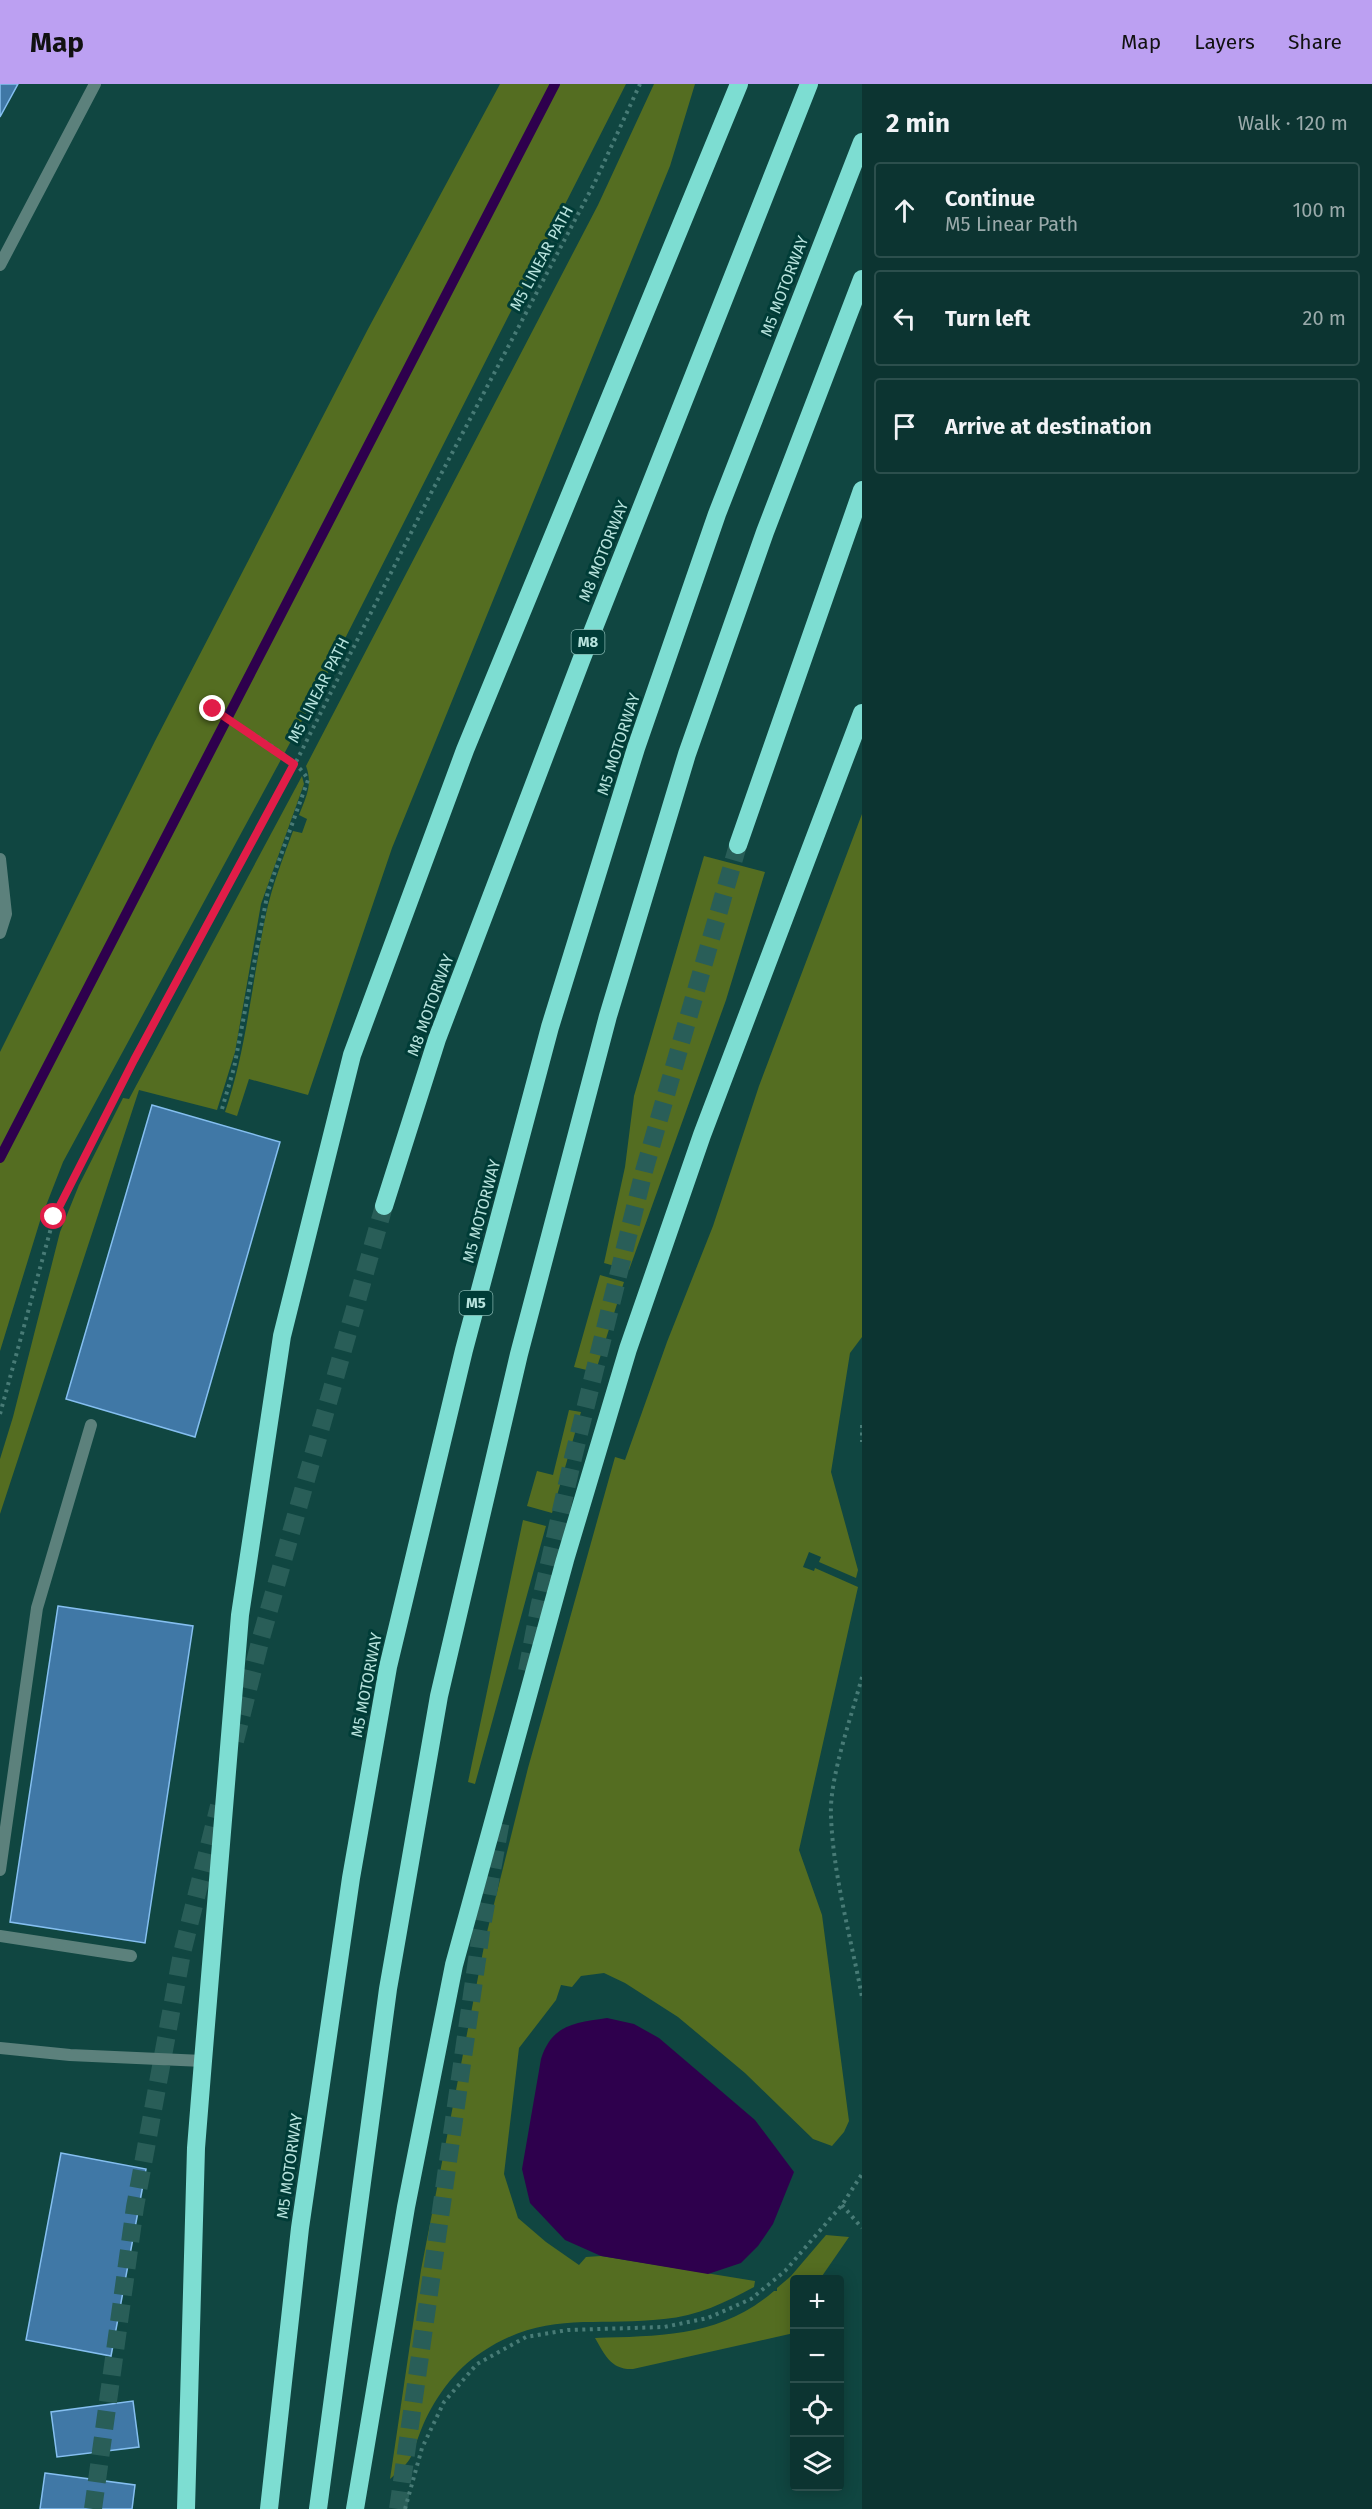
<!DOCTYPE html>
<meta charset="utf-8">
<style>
body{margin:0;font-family:"Fira Sans",sans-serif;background:#1a3f3d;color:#f1f3f6}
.controls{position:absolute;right:18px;bottom:18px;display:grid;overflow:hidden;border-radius:6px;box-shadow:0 3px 15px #0003}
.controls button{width:54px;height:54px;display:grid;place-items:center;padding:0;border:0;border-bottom:2px solid #2c4f4d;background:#0c3431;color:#f1f3f6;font:30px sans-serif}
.stop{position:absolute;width:18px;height:18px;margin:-14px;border:4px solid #e11d48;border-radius:50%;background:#fff}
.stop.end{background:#e11d48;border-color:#fff;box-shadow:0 2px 6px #0008}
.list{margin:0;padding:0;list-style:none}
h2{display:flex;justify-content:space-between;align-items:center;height:78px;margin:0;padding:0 24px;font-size:26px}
h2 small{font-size:20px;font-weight:400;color:#9aaaab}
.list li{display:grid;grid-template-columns:39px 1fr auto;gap:18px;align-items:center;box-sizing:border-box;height:96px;margin:0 12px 12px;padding:0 12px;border:2px solid #2c4f4d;border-radius:6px}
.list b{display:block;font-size:22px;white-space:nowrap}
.list p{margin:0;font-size:20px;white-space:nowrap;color:#9aaaab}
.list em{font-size:20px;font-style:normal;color:#9aaaab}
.icon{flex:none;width:33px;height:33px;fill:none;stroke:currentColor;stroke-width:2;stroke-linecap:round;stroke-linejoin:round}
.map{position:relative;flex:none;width:862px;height:2425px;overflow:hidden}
header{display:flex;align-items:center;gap:36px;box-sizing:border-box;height:84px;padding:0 30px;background:#bca0f2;color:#111}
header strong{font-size:28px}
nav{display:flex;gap:33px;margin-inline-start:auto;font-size:21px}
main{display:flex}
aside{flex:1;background:#0c3431}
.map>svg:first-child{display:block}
</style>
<header>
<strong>Map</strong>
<nav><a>Map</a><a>Layers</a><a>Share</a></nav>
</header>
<main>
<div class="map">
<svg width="862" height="2425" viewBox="0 0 862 2425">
<rect width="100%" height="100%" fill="#104641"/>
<path fill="#546d21" d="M500 0H626L323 598 63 1078 40 1137 0 1267V968L155 657 368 245Z
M654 0H695L670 82 392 764 308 1011 249 995 237 1032 225 1028C247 964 252 896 266 830 272 802 283 774 293 747L302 749 307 735 299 731C306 713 313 701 306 682L598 121Z
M302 692 304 700 261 820 235 968 217 1026 139 1006 0 1430V1375L13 1333 60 1148 79 1101 123 1014 129 1015Z
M862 730V1253L850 1269 831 1388 858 1486 856 1494 819 1478 821 1473 809 1468 803 1483 814 1487 815 1484 858 1503 799 1766 822 1831 849 2037 844 2048 832 2062 813 2055 745 1989 678 1933 625 1899 604 1889 581 1892 572 1903 561 1901 556 1916 519 1964 504 2090 518 2134 546 2158 579 2181 586 2173 601 2172 755 2197 754 2203C725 2219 697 2232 664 2235 596 2243 544 2226 482 2268 454 2286 433 2316 421 2346 410 2374 415 2374 390 2395L421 2186 486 1852 528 1684 615 1373 625 1376 667 1258 713 1142 759 1002Z
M704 772 765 788 726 916 629 1186 604 1179 625 1083 634 1012Z
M600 1191 624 1198 597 1283H593L591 1287 574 1283Z
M569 1326 581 1328 552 1429 527 1422 537 1387 553 1391Z
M523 1436 546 1442 475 1700 468 1698Z
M826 2151 849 2153 820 2195 794 2196V2249L633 2285C611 2286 605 2271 595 2254 661 2252 721 2253 774 2207H777V2204L791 2192Z"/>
<path fill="#2e004d" d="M607 1934 634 1940 659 1954 755 2036 794 2088 773 2140 758 2162 741 2179 708 2190 601 2172 565 2156 530 2119 522 2085 541 1975C552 1940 575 1939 607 1934Z"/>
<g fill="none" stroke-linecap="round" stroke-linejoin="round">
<path stroke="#2e004d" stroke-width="10" d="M0 1074 555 0"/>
</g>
<path fill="#4078a6" stroke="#85bff0" stroke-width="1.5" d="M0 0H18L0 33Z
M152 1021 280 1058 195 1353 66 1315Z
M58 1522 193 1542 145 1859 10 1838Z
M61 2069 146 2085 111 2272 26 2256Z
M133 2317 139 2363 57 2373 51 2328Z
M45 2389 135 2401 132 2425H40Z"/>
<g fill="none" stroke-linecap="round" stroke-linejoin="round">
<path stroke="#295e58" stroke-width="18" stroke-dasharray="18 9" stroke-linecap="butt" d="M527 1587 539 1524 573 1374 644 1087 738 761
M235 1657 261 1554 384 1122
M93 2425 135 2123 182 1869 219 1722
M398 2425 481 1848 501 1736"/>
<path stroke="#487b76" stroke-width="4" stroke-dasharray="3 4.5" stroke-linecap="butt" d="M213 625C235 640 299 674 308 696L268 807 234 984 222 1025
M0 1330 54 1133 134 976 295 680 430 411 595 98 640 0
M862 1341V1358
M862 1593C852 1631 829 1694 831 1732 833 1791 851 1854 862 1913
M842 2121 862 2144
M405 2425 422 2364 444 2318 477 2280 526 2253 568 2246 664 2243 708 2234 751 2215 785 2187 842 2121 862 2090"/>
<path stroke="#5c817c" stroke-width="12" d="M0 775 6 830 0 849
M0 1786 37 1524 91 1341
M0 1852 131 1872
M0 1964 70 1971 203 1977"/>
<path stroke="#5c817c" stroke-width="12" d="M0 181 95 0"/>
<path stroke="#7dddd2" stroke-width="18" d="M738 761 862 406
M384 1122 437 955 582 574 809 0
M186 2425 196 2064 203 1977 240 1531 282 1252 352 971 465 666 739 0
M269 2425 300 2144 351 1794 388 1583 464 1266 550 943 636 664 717 430 862 58
M318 2425 388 1905 439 1612 519 1270 608 932 687 670 765 448 862 195
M355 2425 406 2123 454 1881 565 1476 628 1265 702 1051 862 629"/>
</g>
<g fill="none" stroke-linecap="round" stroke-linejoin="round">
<path stroke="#e11d48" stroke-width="8" d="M54 1133 134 976 294 680 213 625"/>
</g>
<g text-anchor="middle" stroke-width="6" stroke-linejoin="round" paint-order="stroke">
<g fill="#003c37" stroke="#80b1ab" stroke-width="1.5">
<rect x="571.5" y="546" width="33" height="24" rx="4.5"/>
<rect x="459.5" y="1207" width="33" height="24" rx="4.5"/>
</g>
<g font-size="15" font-weight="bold" fill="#b7e3dd">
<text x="588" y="563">M8</text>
<text x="476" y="1224">M5</text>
</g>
<g font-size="16" fill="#b7e3dd" stroke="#003c37">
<text transform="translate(541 174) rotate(-62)" y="6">M5 LINEAR PATH</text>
<text transform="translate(784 202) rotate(-69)" y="6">M5 MOTORWAY</text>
<text transform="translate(603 467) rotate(-68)" y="6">M8 MOTORWAY</text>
<text transform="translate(318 606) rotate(-63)" y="6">M5 LINEAR PATH</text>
<text transform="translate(618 660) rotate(-72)" y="6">M5 MOTORWAY</text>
<text transform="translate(430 921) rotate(-70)" y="6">M8 MOTORWAY</text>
<text transform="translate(481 1127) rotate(-75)" y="6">M5 MOTORWAY</text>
<text transform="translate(366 1601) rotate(-79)" y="6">M5 MOTORWAY</text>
<text transform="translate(289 2082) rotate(-82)" y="6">M5 MOTORWAY</text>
</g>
</g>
</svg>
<div class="controls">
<button>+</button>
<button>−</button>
<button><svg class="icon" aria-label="locate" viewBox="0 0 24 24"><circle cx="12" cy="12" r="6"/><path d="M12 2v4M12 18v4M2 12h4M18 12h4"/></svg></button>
<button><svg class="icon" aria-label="layers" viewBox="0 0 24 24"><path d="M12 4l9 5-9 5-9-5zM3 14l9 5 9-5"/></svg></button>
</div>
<div class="stop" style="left:54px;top:1133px"></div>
<div class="stop end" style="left:213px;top:625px"></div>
</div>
<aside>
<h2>2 min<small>Walk · 120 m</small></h2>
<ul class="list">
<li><svg class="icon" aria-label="ahead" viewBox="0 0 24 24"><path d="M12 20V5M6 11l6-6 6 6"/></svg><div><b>Continue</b><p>M5 Linear Path</p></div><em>100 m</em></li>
<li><svg class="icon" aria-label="left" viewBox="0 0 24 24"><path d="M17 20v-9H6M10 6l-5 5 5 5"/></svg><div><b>Turn left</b></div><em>20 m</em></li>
<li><svg class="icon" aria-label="arrive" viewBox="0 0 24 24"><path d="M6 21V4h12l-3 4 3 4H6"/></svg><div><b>Arrive at destination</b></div></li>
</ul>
</aside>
</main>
